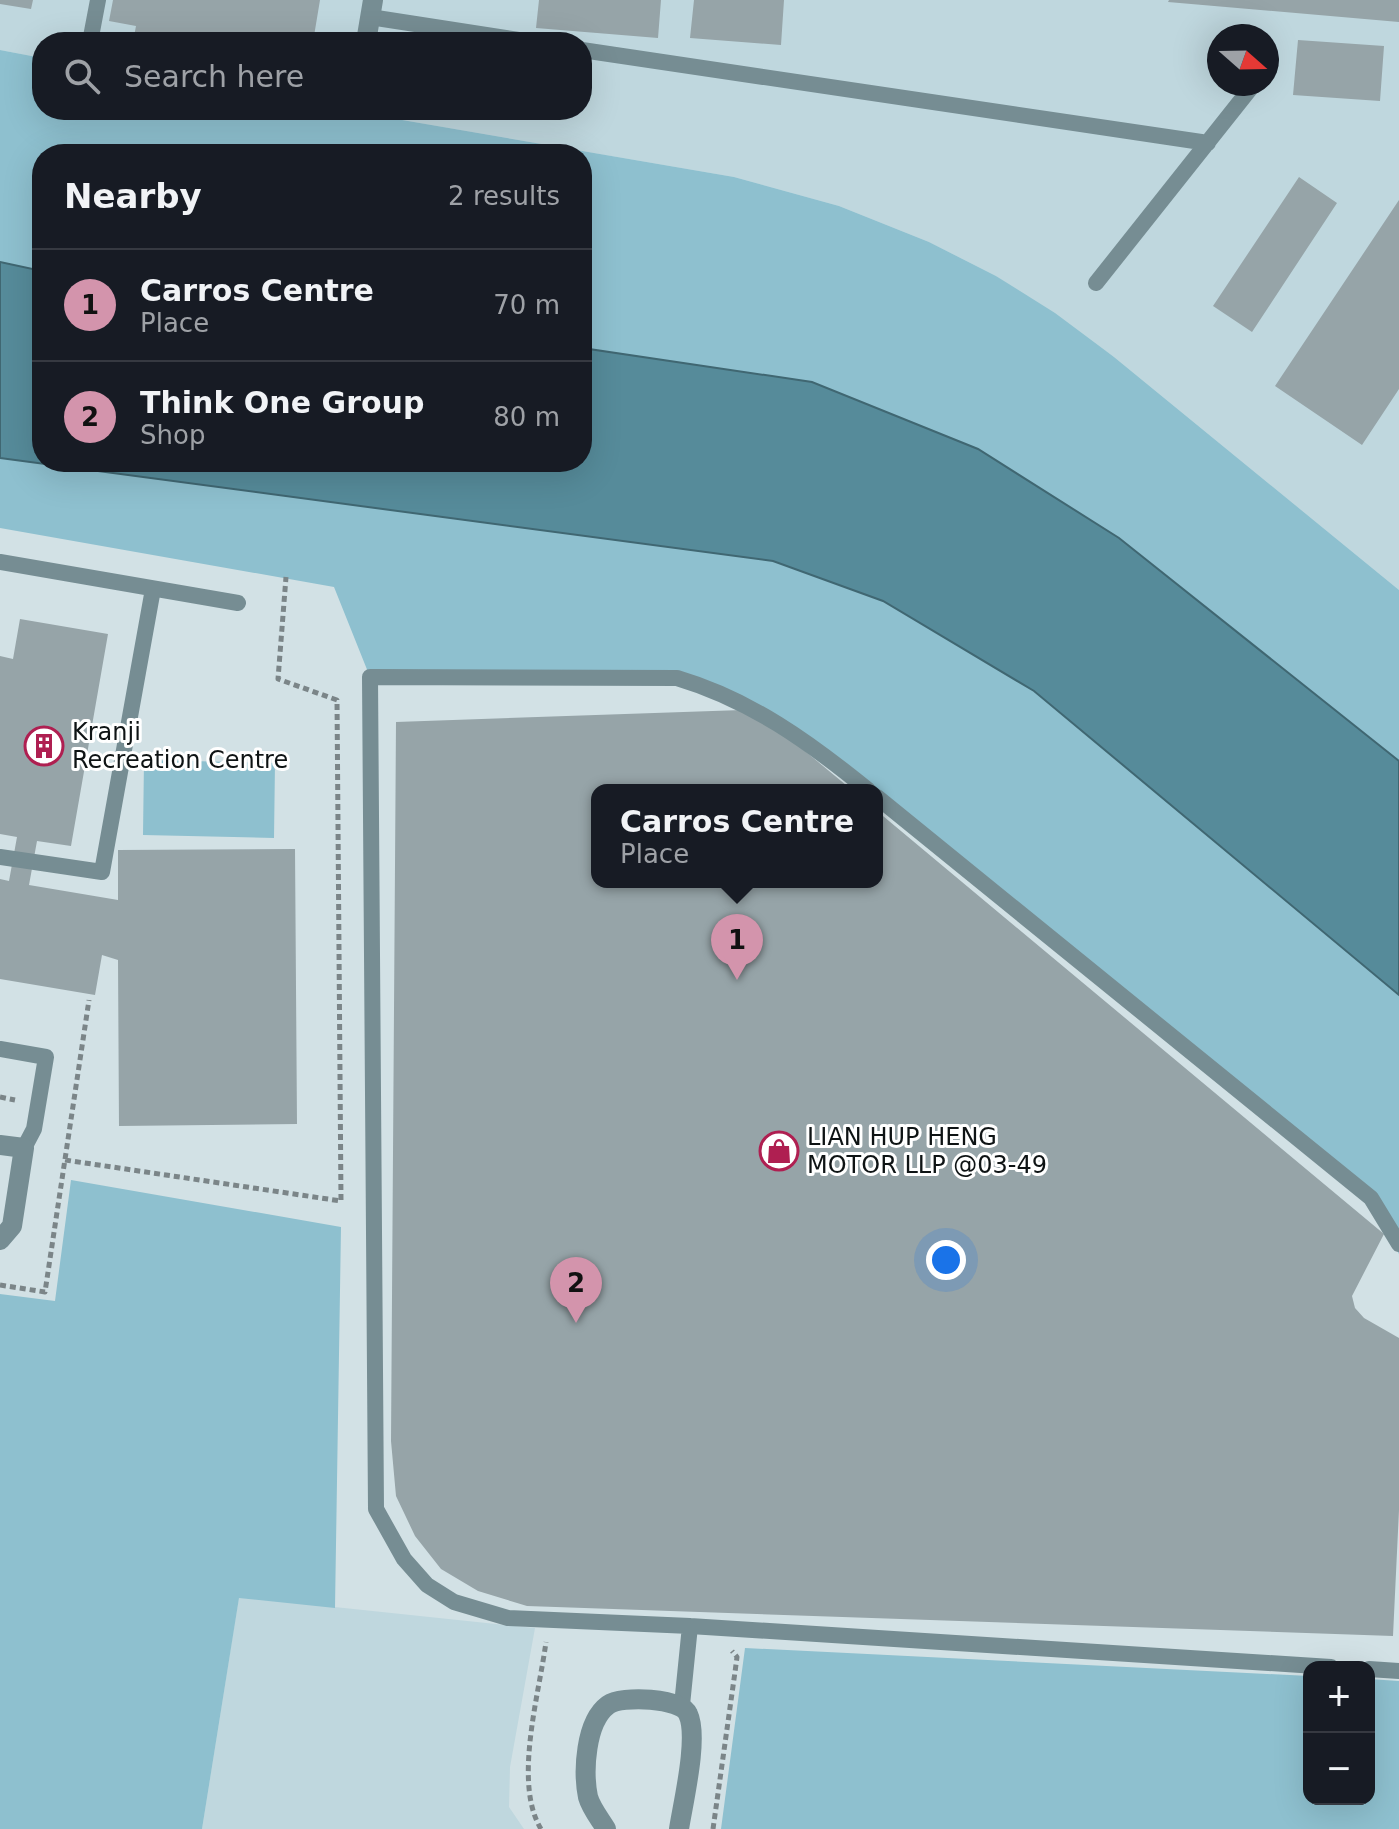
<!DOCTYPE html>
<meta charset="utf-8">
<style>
body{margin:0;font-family:"DejaVu Sans",sans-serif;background:#20242c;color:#f1f3f6}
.controls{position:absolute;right:24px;bottom:24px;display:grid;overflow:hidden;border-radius:16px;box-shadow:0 8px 32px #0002}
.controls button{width:72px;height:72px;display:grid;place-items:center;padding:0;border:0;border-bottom:2px solid #363941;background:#171b24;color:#f1f3f6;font:40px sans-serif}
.compass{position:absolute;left:1207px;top:24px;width:72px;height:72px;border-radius:50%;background:#171b24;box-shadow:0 8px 32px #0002;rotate:110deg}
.you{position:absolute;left:946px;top:1260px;width:28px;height:28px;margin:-20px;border:6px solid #fff;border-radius:50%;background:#1a73e8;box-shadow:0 0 0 12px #1a73e833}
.badge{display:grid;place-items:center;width:52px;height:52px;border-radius:50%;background:#d394ac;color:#111;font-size:26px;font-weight:700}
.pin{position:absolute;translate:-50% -66px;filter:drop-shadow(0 2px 4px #0008)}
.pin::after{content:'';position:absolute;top:42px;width:28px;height:24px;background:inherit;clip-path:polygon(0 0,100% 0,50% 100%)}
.popup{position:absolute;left:591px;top:784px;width:292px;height:104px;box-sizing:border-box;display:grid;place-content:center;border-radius:16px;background:#171b24;filter:drop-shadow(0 2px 6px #0005);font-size:26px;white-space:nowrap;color:#9ea1a6}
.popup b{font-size:30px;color:#f1f3f6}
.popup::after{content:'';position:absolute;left:50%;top:100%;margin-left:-16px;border:16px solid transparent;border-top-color:#171b24}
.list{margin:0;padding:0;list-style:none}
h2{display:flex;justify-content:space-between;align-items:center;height:104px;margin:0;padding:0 32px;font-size:34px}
h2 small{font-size:26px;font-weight:400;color:#9ea1a6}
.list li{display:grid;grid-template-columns:52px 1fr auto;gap:24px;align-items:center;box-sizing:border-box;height:112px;padding:0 32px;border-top:2px solid #363941}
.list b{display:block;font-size:30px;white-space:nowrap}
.list p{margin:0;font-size:26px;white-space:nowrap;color:#9ea1a6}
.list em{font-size:26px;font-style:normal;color:#9ea1a6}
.icon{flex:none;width:44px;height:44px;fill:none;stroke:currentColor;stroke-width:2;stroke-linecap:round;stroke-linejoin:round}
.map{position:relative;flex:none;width:1399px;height:1829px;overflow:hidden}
.search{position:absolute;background:#171b24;box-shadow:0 8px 32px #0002;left:32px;top:32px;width:560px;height:88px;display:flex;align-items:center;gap:20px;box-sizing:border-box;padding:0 28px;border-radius:32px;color:#9ea1a6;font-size:30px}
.panel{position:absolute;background:#171b24;box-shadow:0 8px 32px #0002;left:32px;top:144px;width:560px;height:328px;border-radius:32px}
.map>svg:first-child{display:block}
</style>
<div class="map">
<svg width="1399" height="1829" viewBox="0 0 1399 1829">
<rect width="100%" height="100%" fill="#d2e1e5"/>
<path fill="#bfd7de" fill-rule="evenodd" d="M0 0H1399V590L1114 357 996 276 929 242 839 206 734 177 344 110H582V42H42V58L0 50ZM1219 36H1267V84H1219Z
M239 1597 535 1628 510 1767 509 1807 524 1829H202Z"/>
<path fill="#8ec0cf" d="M0 50 42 58V110H344L734 177 839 206 929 242 996 276 1055 313 1114 357 1399 590V761L1119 538 978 449 812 382 582 348V154H42V271L0 262Z
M0 458 773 561 883 601 1034 691 1399 995V1254L1371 1198 822 752 677 678 370 677 334 587 0 528Z
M144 760 275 763 274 838 143 835Z
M71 1180 341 1227 335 1608 239 1598 202 1829H0V1294L55 1301Z
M745 1648 1309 1676V1799H1369V1679L1399 1681V1829H721Z"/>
<path fill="#568b9a" stroke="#406772" stroke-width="2" d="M0 262 42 271V462H582V348L812 382 978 449 1119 538 1399 761V995L1034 691 883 601 773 561 0 458Z"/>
<path fill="#96a4a8" d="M0 0H33L31 9 0 4Z
M113 0H320L313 42H133L136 26 109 21Z
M539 0H661L658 38 536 28Z
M694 0H784L781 45 690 38Z
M1169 0H1399V22L1168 2Z
M1298 40 1384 46 1380 101 1293 95Z
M1299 177 1337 203 1252 332 1213 306Z
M1399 200V389L1362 445 1275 386Z
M20 619 108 634 71 846 37 841 29 885 118 900V850L295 849 297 1124 119 1126 118 960 102 955 95 995 0 979V879L9 881 17 837 0 834V656L13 659Z
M742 710 776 727 852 790H597V882H877V811L1384 1234 1352 1296 1355 1308 1364 1318 1399 1338V1510L1393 1636 527 1606 478 1591 441 1569 415 1536 396 1496 391 1441 396 722Z"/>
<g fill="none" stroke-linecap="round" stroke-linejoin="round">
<path stroke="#7b8588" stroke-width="5" stroke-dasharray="6 4" stroke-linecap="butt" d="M0 1097 15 1100
M65 1160 341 1201 337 700 278 679 286 577
M0 1285 45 1292 89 1000
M541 1829C513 1783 539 1695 546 1642
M713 1829 735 1672 737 1657 732 1651"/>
<path stroke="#768d93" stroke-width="16" d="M370 17 532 42
M90 42 98 0
M582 50 1208 143
M1096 283 1254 84
M0 562 238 603
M868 790C809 742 751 700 677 678L370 677 376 1509 404 1559 427 1585 454 1602 508 1618 690 1626 1331 1667
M877 797 1371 1198 1399 1244
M0 857 102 872 153 589
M0 1049 46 1057 34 1129 24 1148
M1369 1669 1399 1671
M682 1705 690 1626"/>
<path stroke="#768d93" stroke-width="20" d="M366 42 373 0
M0 1145 24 1148 12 1226 0 1240
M606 1829C600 1819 591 1808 588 1797 583 1772 585 1722 608 1705 622 1695 681 1698 688 1714 699 1737 683 1803 679 1829"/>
</g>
<defs>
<g id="building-ring" transform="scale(2)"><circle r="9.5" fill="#fff" stroke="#af1f51" stroke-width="1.5"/><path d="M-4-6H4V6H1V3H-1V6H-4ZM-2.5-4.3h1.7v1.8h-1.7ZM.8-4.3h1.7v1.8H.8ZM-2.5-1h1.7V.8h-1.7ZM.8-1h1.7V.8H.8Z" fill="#af1f51"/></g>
<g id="shop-ring" transform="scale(2)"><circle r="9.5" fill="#fff" stroke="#af1f51" stroke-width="1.5"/><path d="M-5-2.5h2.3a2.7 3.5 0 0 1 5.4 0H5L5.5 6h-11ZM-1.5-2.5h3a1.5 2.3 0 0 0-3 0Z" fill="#af1f51"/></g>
</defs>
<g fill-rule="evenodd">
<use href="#building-ring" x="44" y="746"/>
<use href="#shop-ring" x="779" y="1151"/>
</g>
<g text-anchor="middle" stroke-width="6" stroke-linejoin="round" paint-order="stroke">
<g font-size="24" fill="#0e1314" stroke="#fff" text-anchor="start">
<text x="72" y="740">Kranji<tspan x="72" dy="28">Recreation Centre</tspan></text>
<text x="807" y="1145">LIAN HUP HENG<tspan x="807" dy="28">MOTOR LLP @03-49</tspan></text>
</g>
</g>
</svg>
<div class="controls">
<button>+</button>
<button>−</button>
</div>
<svg class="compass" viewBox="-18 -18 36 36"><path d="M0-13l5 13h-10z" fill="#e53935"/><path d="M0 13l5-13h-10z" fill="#9ea1a6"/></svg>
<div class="you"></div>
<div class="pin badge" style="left:737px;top:980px">1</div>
<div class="popup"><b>Carros Centre</b>Place</div>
<div class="pin badge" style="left:576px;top:1323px">2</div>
<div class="search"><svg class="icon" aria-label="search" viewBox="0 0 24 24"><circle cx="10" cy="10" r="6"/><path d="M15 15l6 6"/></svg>Search here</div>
<section class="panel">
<h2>Nearby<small>2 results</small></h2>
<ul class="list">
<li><span class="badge">1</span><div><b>Carros Centre</b><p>Place</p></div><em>70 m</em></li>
<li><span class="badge">2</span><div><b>Think One Group</b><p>Shop</p></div><em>80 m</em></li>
</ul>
</section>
</div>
